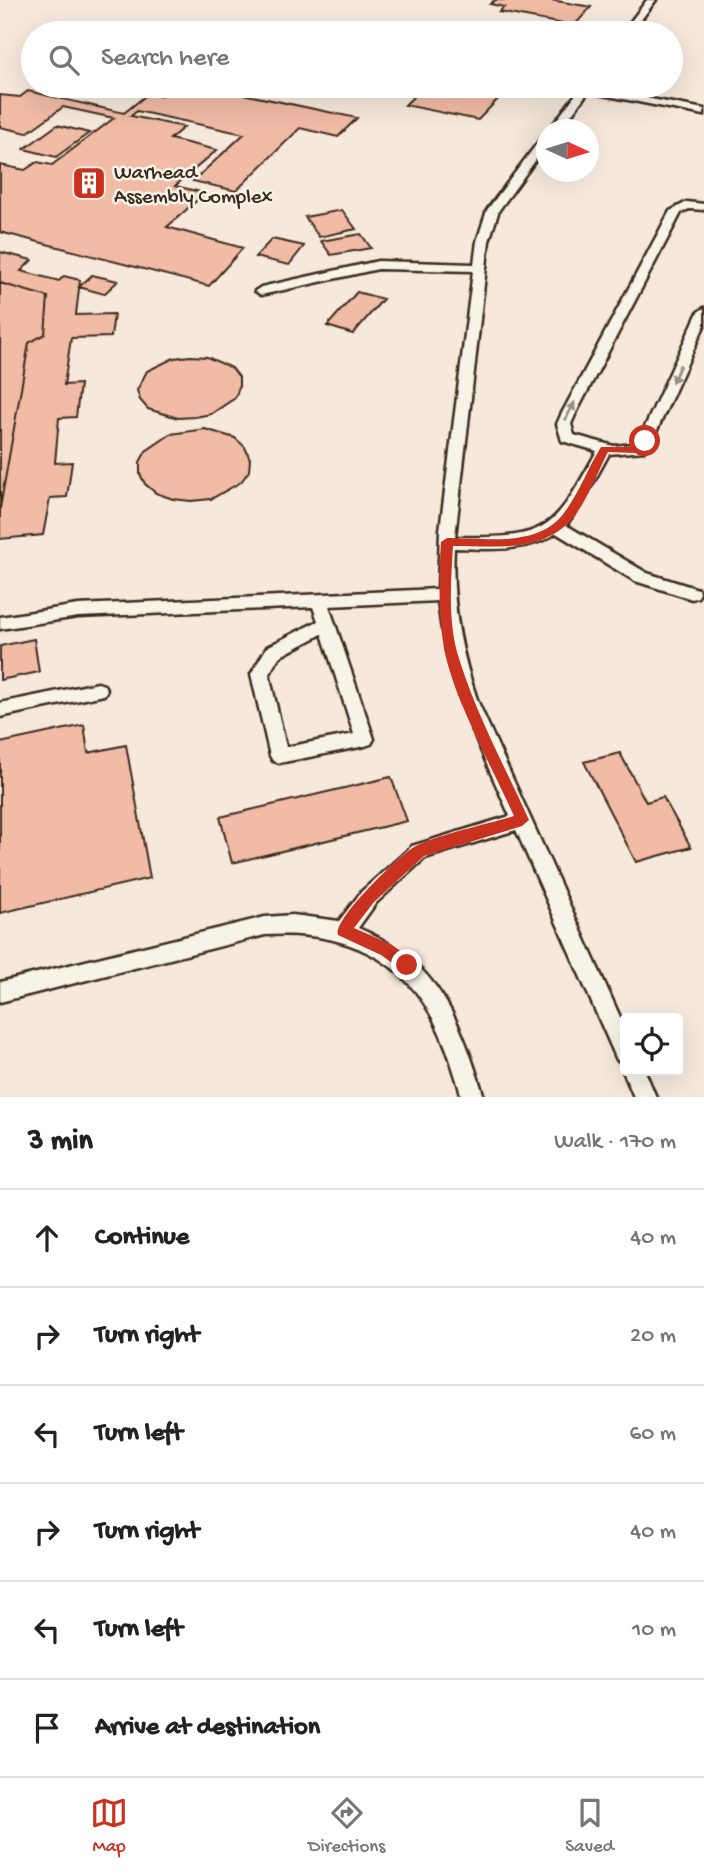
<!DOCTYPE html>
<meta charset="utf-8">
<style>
body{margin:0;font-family:"Gochi Hand",sans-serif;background:#f6f6f6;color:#222}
.controls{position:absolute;right:21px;bottom:21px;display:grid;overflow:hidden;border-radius:7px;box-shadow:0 7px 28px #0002}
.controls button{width:63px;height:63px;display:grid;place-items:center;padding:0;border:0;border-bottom:2px solid #e0e0e0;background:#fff;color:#222;font:35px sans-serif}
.compass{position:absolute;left:536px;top:119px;width:63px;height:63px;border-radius:50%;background:#fff;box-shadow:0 7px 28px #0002;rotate:94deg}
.stop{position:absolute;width:21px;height:21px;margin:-16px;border:5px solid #c8321e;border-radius:50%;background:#fff}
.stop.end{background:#c8321e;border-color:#fff;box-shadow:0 2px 7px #0008}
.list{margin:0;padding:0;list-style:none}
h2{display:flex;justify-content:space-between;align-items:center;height:91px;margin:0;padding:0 28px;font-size:30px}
h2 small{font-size:23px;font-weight:400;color:#767676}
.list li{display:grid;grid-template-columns:46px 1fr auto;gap:21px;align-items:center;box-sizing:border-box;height:98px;padding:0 28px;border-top:2px solid #e0e0e0}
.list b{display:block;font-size:26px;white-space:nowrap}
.list em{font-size:23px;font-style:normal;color:#767676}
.icon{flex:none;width:38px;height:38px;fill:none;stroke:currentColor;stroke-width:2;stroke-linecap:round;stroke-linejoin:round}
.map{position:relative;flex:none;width:704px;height:1097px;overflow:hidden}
.search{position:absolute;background:#fff;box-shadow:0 7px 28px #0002;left:21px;right:21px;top:21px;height:77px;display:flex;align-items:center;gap:18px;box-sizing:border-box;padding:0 24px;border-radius:38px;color:#767676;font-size:26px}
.sheet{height:679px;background:#fff}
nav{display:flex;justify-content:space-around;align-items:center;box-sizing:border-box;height:98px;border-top:2px solid #e0e0e0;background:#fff;font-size:19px;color:#767676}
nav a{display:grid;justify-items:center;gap:4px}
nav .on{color:#c8321e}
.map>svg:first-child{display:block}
</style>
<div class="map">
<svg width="704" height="1097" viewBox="0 0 704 1097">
<rect width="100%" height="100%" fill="#f6e8db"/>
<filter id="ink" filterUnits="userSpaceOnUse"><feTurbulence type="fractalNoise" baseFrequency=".0143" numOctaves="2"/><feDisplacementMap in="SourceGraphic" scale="14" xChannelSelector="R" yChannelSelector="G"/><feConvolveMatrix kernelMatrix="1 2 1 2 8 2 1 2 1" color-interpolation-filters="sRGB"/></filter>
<g filter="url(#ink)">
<path fill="#f1bba5" stroke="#3b2a1e" stroke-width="2" d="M495 0H551L591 7 574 26 499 12 504 7 490 4Z
M172 86H205L357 118 338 137 300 128 236 191 193 181 244 134 137 111 131 116 184 127 170 139 217 150 175 186 205 193 167 227 243 248 209 286 0 232V165L25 170 37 162 52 165 114 118 63 107 27 133 0 127V95L20 97 28 91 124 113 149 93 160 96Z
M172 86H205L357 118 338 137 300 128 236 191 193 181 244 134 137 111 131 116 184 127 170 139 217 150 175 186 205 193 167 227 243 248 209 286 0 232V165L25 170 37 162 52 165 114 118 63 107 27 133 0 127V95L20 97 28 91 124 113 149 93 160 96Z
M424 86H453L501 96 478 120 405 105Z
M511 86H548L543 92Z
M57 125 89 133 56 157 24 149Z
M342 210 356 229 319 237 305 217Z
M361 234 371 248 331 255 321 241Z
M272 239 304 246 289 265 255 257Z
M0 252 32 260 21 271 59 281 64 276 80 280 76 315 114 314 111 337 71 338 64 385 80 384 76 417 59 418 55 463 72 462 67 497 50 498 43 535 0 539V508L29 343 45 334 48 297 0 283Z
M0 252 32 260 21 271 59 281 64 276 80 280 76 315 114 314 111 337 71 338 64 385 80 384 76 417 59 418 55 463 72 462 67 497 50 498 43 535 0 539Z
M92 275 118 281 104 294 79 287Z
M357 292 383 299 353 334 327 326Z
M190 356 207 357 232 368 239 377V387L235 398 211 414 195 417 178 418 148 409 140 400 137 390 147 371 174 358Z
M205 429 235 438 245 447 250 459 249 471 241 482 211 499 191 501 173 499 156 493 145 484 140 474V462L146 451 171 434Z
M34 639 39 672 0 680V646Z
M84 725 88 753 126 745 150 878 0 913V743Z
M620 753 646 802 663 797 691 847 636 862 584 762Z
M391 777 407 821 232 863 220 817Z"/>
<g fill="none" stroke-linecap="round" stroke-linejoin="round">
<g stroke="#3b2a1e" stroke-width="5">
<path id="service" d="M647 0H656L631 33H622Z
M582 86 704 109V115L588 92 560 130H549Z
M546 136V146L499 210 489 241 455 537C549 539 553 531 597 451L562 441 557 424 561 415 670 211 687 202 704 204V210L689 209 681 213 575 415 571 424 574 435 614 446 634 444 642 433 698 312 704 308V326L654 437 644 451 609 454 582 503 566 525 647 573 698 589 700 593 698 597 692 599 635 581 556 533C528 553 487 549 454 548 451 602 460 651 478 702L625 1028V1063L617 1060 516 830 425 858 376 903 358 928C438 960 460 1020 484 1097H462C455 1075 449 1052 439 1031 407 956 342 930 265 935L0 1002V982L265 917 293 915 339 921 362 891 412 846 510 816C478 743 446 681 438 601L329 606 374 739 371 744 365 746 279 763 273 761 270 756 251 674 267 647 318 621 313 607 78 617 0 629V617L78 605 438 589 440 530 473 271 378 269 261 295 255 291 261 287 378 261 474 264 477 241 487 210 542 137ZM322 634 354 734 286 747 269 674 279 657Z
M98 683 104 685 107 690 104 695 0 717V703Z
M625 1065V1071H645L656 1097H634L623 1071Z"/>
</g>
<use href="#service" fill="#f7f3e8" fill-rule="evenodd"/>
</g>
<defs><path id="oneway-solid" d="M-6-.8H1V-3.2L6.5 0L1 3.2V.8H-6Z" transform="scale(1.75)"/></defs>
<g fill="#998e83">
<use href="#oneway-solid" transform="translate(676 374) rotate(114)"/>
<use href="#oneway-solid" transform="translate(570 411) rotate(-63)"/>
</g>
</g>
<path fill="#c8321e" d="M641 439 650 441 635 453 608 452C597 473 587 502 571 520 541 553 493 546 453 546 451 581 448 618 457 652 474 710 504 765 529 820L522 826 424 856 374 902 354 928 392 945 412 960V970H402L381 955 338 935C332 920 399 856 414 847 435 835 489 824 514 816 493 769 453 697 444 648 438 612 439 578 441 542L447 538C485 538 538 548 564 513 579 493 588 468 601 447H629Z"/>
<defs>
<g id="building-square" transform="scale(1.75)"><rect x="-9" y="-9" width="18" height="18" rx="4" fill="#c8321e" stroke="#f7f3e8"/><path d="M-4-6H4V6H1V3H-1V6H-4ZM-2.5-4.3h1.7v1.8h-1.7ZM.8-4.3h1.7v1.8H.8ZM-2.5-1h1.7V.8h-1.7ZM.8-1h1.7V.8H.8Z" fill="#fff"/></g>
</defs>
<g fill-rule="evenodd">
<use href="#building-square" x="89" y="183"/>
</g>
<g text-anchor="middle" stroke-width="5" stroke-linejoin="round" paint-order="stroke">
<g font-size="21" fill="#3b2a1e" stroke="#f7f3e8" text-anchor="start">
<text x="114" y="178">Warhead<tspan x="114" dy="24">Assembly Complex</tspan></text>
</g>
</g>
</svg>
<div class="controls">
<button><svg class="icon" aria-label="locate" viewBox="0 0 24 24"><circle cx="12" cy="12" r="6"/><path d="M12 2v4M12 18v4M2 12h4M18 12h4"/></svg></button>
</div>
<svg class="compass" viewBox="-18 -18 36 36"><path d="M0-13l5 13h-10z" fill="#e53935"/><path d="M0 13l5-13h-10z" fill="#767676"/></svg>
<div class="stop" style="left:645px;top:441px"></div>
<div class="stop end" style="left:407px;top:965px"></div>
<div class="search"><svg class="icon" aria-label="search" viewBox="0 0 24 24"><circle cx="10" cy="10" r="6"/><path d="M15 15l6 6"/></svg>Search here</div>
</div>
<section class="sheet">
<h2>3 min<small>Walk · 170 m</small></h2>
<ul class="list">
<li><svg class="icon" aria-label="ahead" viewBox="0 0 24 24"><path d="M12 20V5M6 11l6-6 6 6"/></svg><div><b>Continue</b></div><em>40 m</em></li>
<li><svg class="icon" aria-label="right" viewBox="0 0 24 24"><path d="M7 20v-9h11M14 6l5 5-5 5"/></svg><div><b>Turn right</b></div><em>20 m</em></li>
<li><svg class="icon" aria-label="left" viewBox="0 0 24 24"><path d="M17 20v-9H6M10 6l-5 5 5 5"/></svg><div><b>Turn left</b></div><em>60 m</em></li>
<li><svg class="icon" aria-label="right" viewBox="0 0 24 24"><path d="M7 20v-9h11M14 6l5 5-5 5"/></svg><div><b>Turn right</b></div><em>40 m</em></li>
<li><svg class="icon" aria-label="left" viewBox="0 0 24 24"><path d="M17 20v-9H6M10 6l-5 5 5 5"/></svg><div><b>Turn left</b></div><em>10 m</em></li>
<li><svg class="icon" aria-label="arrive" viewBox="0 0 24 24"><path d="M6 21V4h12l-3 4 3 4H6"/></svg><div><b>Arrive at destination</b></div></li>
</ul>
</section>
<nav>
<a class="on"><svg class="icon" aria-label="map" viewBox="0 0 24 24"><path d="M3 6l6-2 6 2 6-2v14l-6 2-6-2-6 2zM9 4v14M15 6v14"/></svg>Map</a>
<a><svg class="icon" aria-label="directions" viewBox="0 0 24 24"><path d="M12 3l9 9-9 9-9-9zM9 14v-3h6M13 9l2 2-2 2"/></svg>Directions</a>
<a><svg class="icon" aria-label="saved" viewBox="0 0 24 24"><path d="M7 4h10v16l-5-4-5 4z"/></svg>Saved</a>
</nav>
